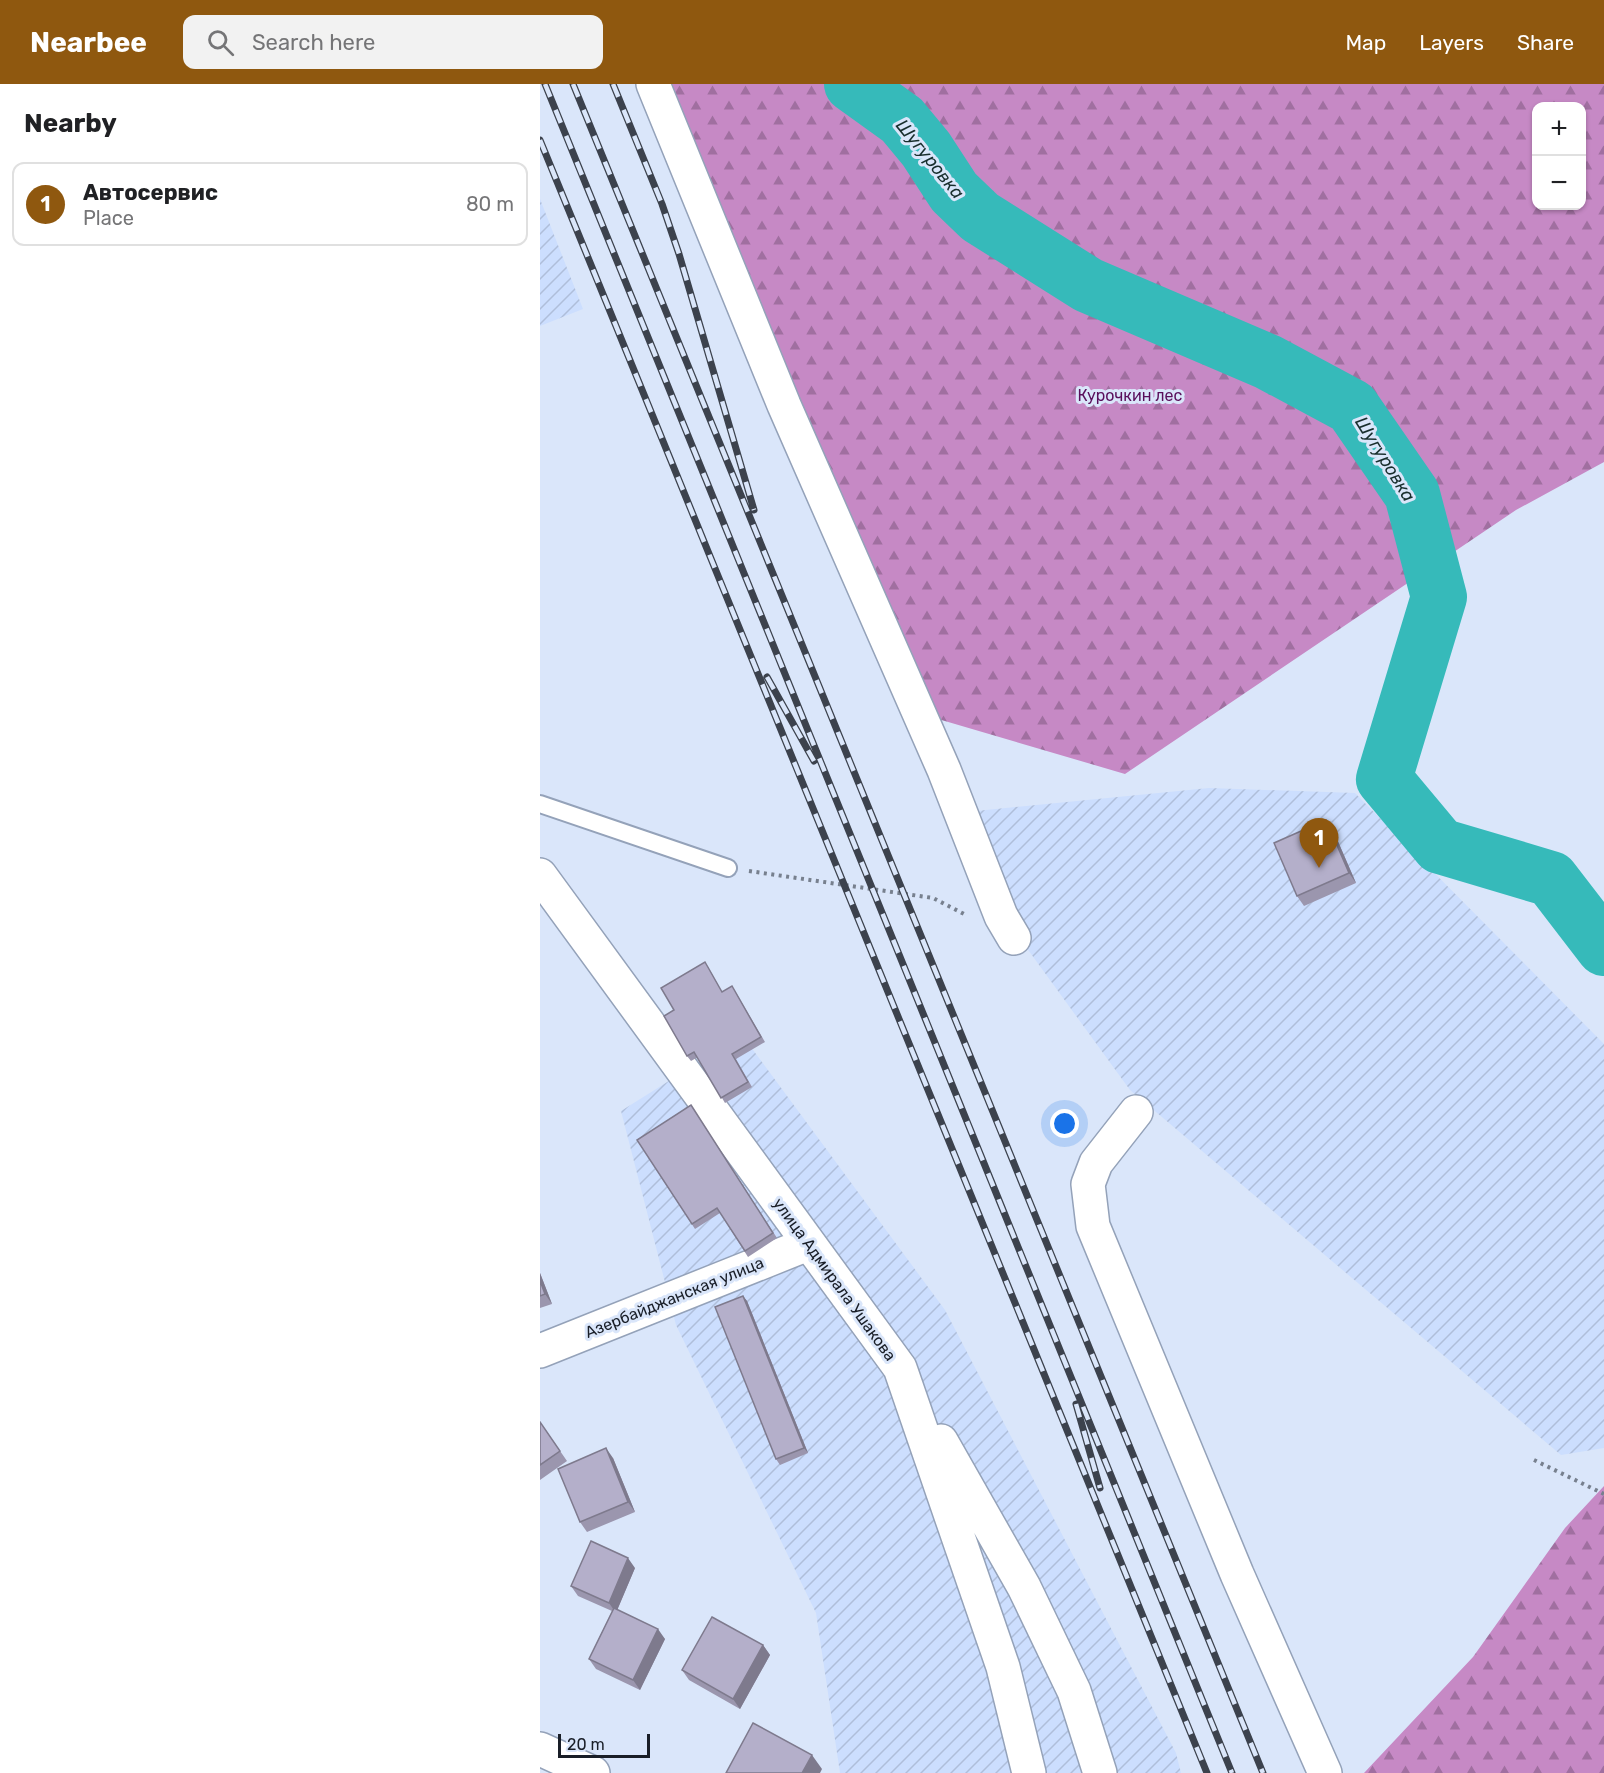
<!DOCTYPE html>
<meta charset="utf-8">
<style>
body{margin:0;font-family:Rubik,sans-serif;background:#f2f2f2;color:#202124}
.controls{position:absolute;right:18px;top:18px;display:grid;overflow:hidden;border-radius:12px;box-shadow:0 2px 4px #0004}
.controls button{width:54px;height:54px;display:grid;place-items:center;padding:0;border:0;border-bottom:2px solid #e0e0e0;background:#fff;color:#202124;font:30px sans-serif}
.scale{position:absolute;left:18px;bottom:15px;width:92px;box-sizing:border-box;padding-left:6px;border:3px solid #191e27;border-top:0;font-size:16px;line-height:21px;white-space:nowrap;color:#191e27;-webkit-text-stroke:4px #dae6fa;paint-order:stroke}
.you{position:absolute;left:525px;top:1040px;width:21px;height:21px;margin:-15px;border:4px solid #fff;border-radius:50%;background:#1a73e8;box-shadow:0 0 0 9px #1a73e833}
.badge{display:grid;place-items:center;width:39px;height:39px;border-radius:50%;background:#8f580f;color:#fff;font-size:20px;font-weight:700}
.pin{position:absolute;translate:-50% -50px;filter:drop-shadow(0 2px 3px #0008)}
.pin::after{content:'';position:absolute;top:32px;width:21px;height:18px;background:inherit;clip-path:polygon(0 0,100% 0,50% 100%)}
.list{margin:0;padding:0;list-style:none}
h2{display:flex;justify-content:space-between;align-items:center;height:78px;margin:0;padding:0 24px;font-size:26px}
h2 small{font-size:20px;font-weight:400;color:#757577}
.list li{display:grid;grid-template-columns:39px 1fr auto;gap:18px;align-items:center;box-sizing:border-box;height:84px;margin:0 12px 12px;padding:0 12px;border:2px solid #e0e0e0;border-radius:12px}
.list b{display:block;font-size:22px;white-space:nowrap}
.list p{margin:0;font-size:20px;white-space:nowrap;color:#757577}
.list em{font-size:20px;font-style:normal;color:#757577}
.icon{flex:none;width:33px;height:33px;fill:none;stroke:currentColor;stroke-width:2;stroke-linecap:round;stroke-linejoin:round}
.map{position:relative;flex:none;width:1064px;height:1689px;overflow:hidden}
header{display:flex;align-items:center;gap:36px;box-sizing:border-box;height:84px;padding:0 30px;background:#8f580f;color:#fff}
header strong{font-size:28px}
nav{display:flex;gap:33px;margin-inline-start:auto;font-size:21px}
.search{width:420px;height:54px;background:#f2f2f2;display:flex;align-items:center;gap:15px;box-sizing:border-box;padding:0 21px;border-radius:12px;color:#757577;font-size:22px}
main{display:flex}
aside{flex:1;background:#fff}
.map>svg:first-child{display:block}
</style>
<header>
<strong>Nearbee</strong>
<div class="search"><svg class="icon" aria-label="search" viewBox="0 0 24 24"><circle cx="10" cy="10" r="6"/><path d="M15 15l6 6"/></svg>Search here</div>
<nav><a>Map</a><a>Layers</a><a>Share</a></nav>
</header>
<main>
<aside>
<h2>Nearby<small></small></h2>
<ul class="list">
<li><span class="badge">1</span><div><b>Автосервис</b><p>Place</p></div><em>80 m</em></li>
</ul>
</aside>
<div class="map">
<svg width="1064" height="1689" viewBox="0 0 1064 1689">
<defs>
<pattern id="industrial-furrows" width="10" height="10" patternUnits="userSpaceOnUse" patternTransform="scale(1.5)"><rect width="10" height="10" fill="#ccdefe"/><path d="M-1 1l2-2M0 10L10 0M9 11l2-2" fill="none" stroke="#afbeda"/></pattern>
<pattern id="forest-firs" width="22" height="20" patternUnits="userSpaceOnUse" patternTransform="scale(1.5)"><rect width="22" height="20" fill="#c689c5"/><path d="M5 1l3.5 6h-7zM16 11l3.5 6h-7z" fill="#a06fa0"/></pattern>
</defs>
<rect width="100%" height="100%" fill="#dae6fa"/>
<path fill="url(#industrial-furrows)" d="M0 115 43 225 0 242Z
M669 704 815 709 1064 960V1364L1021 1371 590 1006 475 848 436 727Z
M202 951 405 1226 636 1669 641 1689H300L276 1529 136 1241 81 1027Z"/>
<path fill="url(#forest-firs)" fill-rule="evenodd" d="M129 0H1064V378L976 426 585 690 381 630ZM996 22H1042V122H996Z
M1064 1402V1689H824L933 1573 1025 1444Z"/>
<g fill="none" stroke-linecap="round" stroke-linejoin="round">
<path stroke="#36baba" stroke-width="56" d="M312 0 362 36 386 65 414 108 440 133 548 201 728 278 812 323 872 410 899 513 844 695 900 762 1011 795 1064 864"/>
<g stroke="#94a2b9" stroke-width="20">
<path id="service" d="M0 720 188 784"/>
</g>
<g stroke="#94a2b9" stroke-width="36">
<path id="minor" d="M113 0 244 321 404 686 461 832 474 854
M0 791 360 1284 463 1583 489 1689
M596 1028 556 1079 548 1100 553 1142 697 1490 785 1689
M0 1267 268 1160
M401 1357 484 1503 534 1607 560 1689
M0 1665 53 1689"/>
</g>
<path stroke="#77808e" stroke-width="4" stroke-dasharray="3 4.5" stroke-linecap="butt" d="M209 787 393 814 426 831
M994 1376 1064 1410"/>
<use href="#service" stroke="#fff" stroke-width="16"/>
<use href="#minor" stroke="#fff" stroke-width="33"/>
<g stroke="#3c424d" stroke-width="7">
<path id="rail" d="M5 0 692 1689
M33 0 723 1689
M73 0 122 120 139 170 214 426
M0 56 667 1689
M227 593 274 677
M536 1320 560 1404"/>
</g>
<use href="#rail" stroke="#dae6fa" stroke-width="4.5" stroke-dasharray="14" stroke-linecap="butt"/>
</g>
<path fill="#9b96ae" d="M786 736 793 746 816 799 764 822 757 812Z
M168 883 182 908 195 907 225 958 196 975 212 1003 185 1019 158 973 151 977 147 972 134 926Z
M151 1021 237 1154 208 1173 180 1129 155 1145 97 1056Z
M0 1189 12 1220 0 1224Z
M203 1212 207 1217 268 1369 240 1381 236 1375Z
M0 1338 27 1377 0 1396Z
M73 1374 95 1428 47 1448 40 1438Z
M95 1484 77 1526 125 1555 100 1606 56 1585 49 1575 72 1527 38 1512 31 1502Z
M223 1561 230 1571 200 1625 149 1596 142 1586Z"/>
<path fill="#7e7a8d" d="M786 736 793 746 816 799 809 789Z
M0 1189 12 1220 5 1210 0 1197Z
M203 1212 207 1217 268 1369 264 1364Z
M66 1364 73 1374 95 1428 88 1418Z
M88 1474 95 1484 76 1529 69 1519Z
M118 1545 125 1555 100 1606 93 1596Z
M223 1561 230 1571 200 1625 193 1615Z
M272 1671 282 1685 280 1689H262Z"/>
<path fill="#b4afca" stroke="#7e7a8d" stroke-width="1.5" d="M786 736 809 789 757 812 734 759Z
M165 878 182 908 192 902 221 953 192 970 208 998 181 1014 154 968 147 972 124 932 134 926 121 904Z
M151 1021 233 1149 205 1167 177 1124 152 1140 97 1056Z
M0 1197 5 1210 0 1212Z
M203 1212 264 1364 236 1375 175 1223Z
M0 1338 20 1367 0 1381Z
M66 1364 88 1418 40 1438 18 1385Z
M51 1457 88 1474 69 1519 31 1502Z
M74 1524 118 1545 93 1596 49 1575Z
M172 1533 223 1561 193 1615 142 1586Z
M213 1639 272 1671 262 1689H186Z"/>
<g text-anchor="middle" stroke-width="6" stroke-linejoin="round" paint-order="stroke">
<g font-size="16" fill="#590e5b" stroke="#dae6fa">
<text x="590" y="317">Курочкин лес</text>
</g>
<g font-size="16" fill="#191e27" stroke="#dae6fa">
<text transform="translate(295 1195) rotate(54)" y="6">улица Адмирала Ушакова</text>
<text transform="translate(134 1213) rotate(-22)" y="6">Азербайджанская улица</text>
</g>
<g font-size="18" font-style="italic" fill="#182e2d" stroke="#dae6fa">
<text transform="translate(390 75) rotate(51)" y="6">Шугуровка</text>
<text transform="translate(845 375) rotate(58)" y="6">Шугуровка</text>
</g>
</g>
</svg>
<div class="controls">
<button>+</button>
<button>−</button>
</div>
<div class="scale">20 m</div>
<div class="you"></div>
<div class="pin badge" style="left:779px;top:784px">1</div>
</div>
</main>
